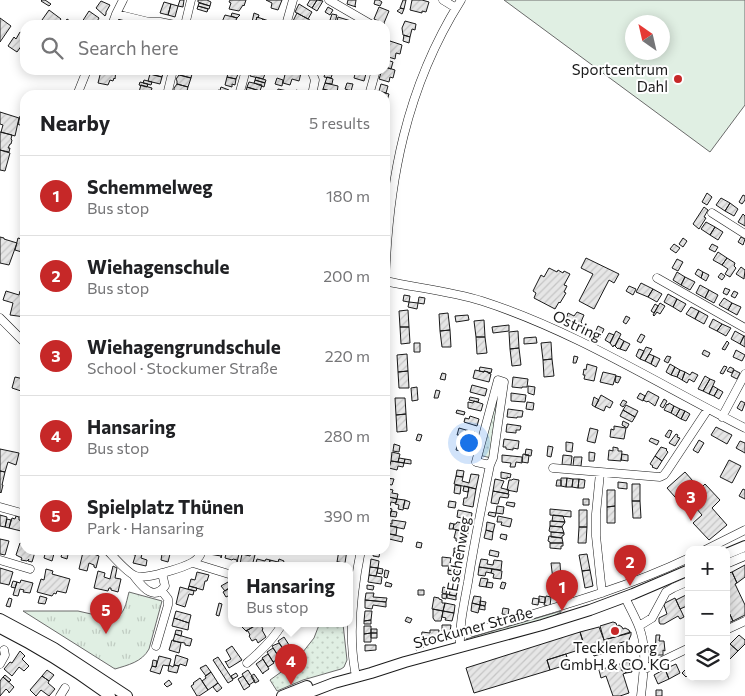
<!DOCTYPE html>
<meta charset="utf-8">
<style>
body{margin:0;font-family:Commissioner,sans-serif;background:#f6f6f6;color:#202124}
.controls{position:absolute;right:15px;bottom:15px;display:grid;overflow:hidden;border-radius:10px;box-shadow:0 2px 12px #0003}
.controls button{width:45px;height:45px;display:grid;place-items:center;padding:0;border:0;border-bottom:1px solid #e0e0e0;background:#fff;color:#202124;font:25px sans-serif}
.compass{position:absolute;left:625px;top:15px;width:45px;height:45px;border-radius:50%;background:#fff;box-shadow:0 2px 12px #0003;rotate:326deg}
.you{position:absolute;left:468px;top:442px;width:18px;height:18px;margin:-12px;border:4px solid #fff;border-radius:50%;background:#1a73e8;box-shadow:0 0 0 8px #1a73e833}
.badge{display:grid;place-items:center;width:32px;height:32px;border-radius:50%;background:#c62828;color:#fff;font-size:16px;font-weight:700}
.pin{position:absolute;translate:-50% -41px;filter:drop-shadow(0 1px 2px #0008)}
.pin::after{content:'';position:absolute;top:26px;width:18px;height:15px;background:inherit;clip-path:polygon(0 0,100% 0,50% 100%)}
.popup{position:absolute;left:228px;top:562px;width:125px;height:65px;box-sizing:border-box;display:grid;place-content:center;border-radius:10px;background:#fff;filter:drop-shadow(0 1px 4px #0005);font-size:16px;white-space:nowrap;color:#757577}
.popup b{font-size:19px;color:#202124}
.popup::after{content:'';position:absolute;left:50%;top:100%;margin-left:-10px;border:10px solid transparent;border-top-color:#fff}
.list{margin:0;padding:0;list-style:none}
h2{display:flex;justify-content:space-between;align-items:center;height:65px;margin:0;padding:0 20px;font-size:21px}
h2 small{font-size:16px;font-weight:400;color:#757577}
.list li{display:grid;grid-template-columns:32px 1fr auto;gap:15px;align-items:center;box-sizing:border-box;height:80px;padding:0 20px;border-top:1px solid #e0e0e0}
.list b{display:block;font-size:19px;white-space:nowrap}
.list p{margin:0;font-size:16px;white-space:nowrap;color:#757577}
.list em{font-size:16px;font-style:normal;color:#757577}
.icon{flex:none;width:28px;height:28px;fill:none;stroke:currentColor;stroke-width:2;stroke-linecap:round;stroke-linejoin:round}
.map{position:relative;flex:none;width:745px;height:696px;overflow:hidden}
.search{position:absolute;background:#fff;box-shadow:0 2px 12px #0003;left:20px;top:20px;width:370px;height:55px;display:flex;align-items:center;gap:12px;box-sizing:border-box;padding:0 18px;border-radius:15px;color:#757577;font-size:19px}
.panel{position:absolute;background:#fff;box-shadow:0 2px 12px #0003;left:20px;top:90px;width:370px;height:465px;border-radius:15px}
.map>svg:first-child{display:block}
</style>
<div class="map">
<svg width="745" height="696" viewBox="0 0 745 696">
<defs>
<pattern id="grass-dots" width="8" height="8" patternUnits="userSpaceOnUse" patternTransform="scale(1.25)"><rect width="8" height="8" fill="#e0efe3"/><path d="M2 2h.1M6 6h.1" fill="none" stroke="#c0ccc2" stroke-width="1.8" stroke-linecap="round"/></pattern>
<pattern id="park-tufts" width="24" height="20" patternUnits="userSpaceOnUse" patternTransform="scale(1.25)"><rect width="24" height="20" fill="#e0efe3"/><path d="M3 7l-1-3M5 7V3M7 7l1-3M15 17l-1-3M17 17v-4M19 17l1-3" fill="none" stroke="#c0ccc2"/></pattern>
<pattern id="building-hatch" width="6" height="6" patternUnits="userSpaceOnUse" patternTransform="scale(1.25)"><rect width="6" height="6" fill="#e6e6e6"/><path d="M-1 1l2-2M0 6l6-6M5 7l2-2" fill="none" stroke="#c5c5c5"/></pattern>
</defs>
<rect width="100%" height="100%" fill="#fff"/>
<path fill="url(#grass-dots)" stroke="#6a6a6a" d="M494 402H497L491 458 479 455Z
M561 611V612L550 618 468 640 466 639Z
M343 624 347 660 344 667 341 669 303 680 277 691 270 680 295 662 314 638 319 625Z"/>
<path fill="url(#park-tufts)" stroke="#6a6a6a" d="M129 592 162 601 149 649C142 662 128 665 115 669L23 611H78L113 619C125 615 126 603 129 592Z"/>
<path fill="#e0efe3" stroke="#6a6a6a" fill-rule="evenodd" d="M504 0H745V105L710 152ZM632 22H662V52H632Z"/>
<path fill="url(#building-hatch)" stroke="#1a1a1a" d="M42 0H45L51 4 49 6 41 1Z
M180 0H184L183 7 178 6Z
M198 0H207L211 2 210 6 198 2Z
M230 0H246L244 6 243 5 239 11 229 9 231 3 229 2Z
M266 0H282L278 10 271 8 272 3Z
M310 0H317L312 8 307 5Z
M317 0 323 1 317 11 312 8Z
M348 0H356L355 6 356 7 347 4Z
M375 0H379L382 2 380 6 374 4Z
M403 0H406L404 9 400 8Z
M412 0H422L429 2 426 12 422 11V13L410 10Z
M101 1 110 5 106 12V14L105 16 96 8Z
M164 2 171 4 168 15 160 13Z
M199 3 210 6 209 9 198 6Z
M171 4 178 6 175 17 168 15Z
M299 4 312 12 308 19 295 12Z
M198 6 208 9 207 12 197 9Z
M328 7 333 10 330 15 325 12Z
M379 7 389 11 384 23 385 24 374 19Z
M401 8 404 9 402 14 397 11Z
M49 10 61 19 57 25H49L42 20Z
M89 11 99 18 95 25H80Z
M232 13 240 15 237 18 231 16Z
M254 13 259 15 258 18 257 17 255 23 252 22Z
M297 13 310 20 307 25H300L293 21Z
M332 14 337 15 335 22 330 20Z
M225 15 237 18 236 20 239 21 237 25 222 22Z
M257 17 263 19 262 25H255Z
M338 17 351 21 350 25H336Z
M0 18 11 26 0 42Z
M67 19 73 23 72 25H63Z
M263 19 269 21 268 25H262Z
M269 21 276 22 275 25H268Z
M405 21 416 24 415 30 412 29 410 37 403 35 402 28Z
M20 32 25 35V41L17 52 8 46 14 37 16 39Z
M404 35 410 37 409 43 403 41Z
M390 41 402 45 400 54 396 53 395 59 385 56Z
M387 60 393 62 391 69 385 67Z
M385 67 395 70 393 78 390 77 389 82 379 79 382 70H385Z
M102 70H116L115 79 114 78 113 81 110 80 108 85 98 83 101 71H102Z
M151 70H164L162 77 150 74Z
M180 70H193L191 78 180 75V72L179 71Z
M229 70 236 71 235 73 238 74 236 79 227 77Z
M252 70H266L265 74Z
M286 70 301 73 299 81 292 79 290 85 283 83Z
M326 70 333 72 331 78 324 77Z
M353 70H367L364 81 354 78 355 74 352 73Z
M252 71 265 74 263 79 250 76Z
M150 74 162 77 160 84 148 81Z
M179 75 191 78 188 87 177 84V81L176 79Z
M227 77 236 79 235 85 232 84V87L225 85Z
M256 77 266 80 265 83 255 80Z
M327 77 333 79 332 84 325 83Z
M277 78 283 80 282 86 275 84Z
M144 80 152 82 151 85 143 83Z
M255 80 265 83 264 87 254 83Z
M140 82 148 84 147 87 139 85Z
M249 82 262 85 260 91 247 87Z
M325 83 338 86 337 93 323 89Z
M347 83 353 84 351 91 345 89Z
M177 84 188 87 186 95 174 92V88Z
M381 84 388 86 386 93 379 91Z
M141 85 152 88 150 95 139 92Z
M221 87 229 90 228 93 220 90Z
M247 87 260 91 259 95 246 92Z
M278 89 292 92 291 95H276Z
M323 89 337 93 336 95H322Z
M218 90 228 93V95H219V94L218 93Z
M296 90 303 92 302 95 296 94Z
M349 90 362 94V95H347Z
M377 91 389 94 385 107V95H376Z
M0 112 19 118 15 136 1 132 3 125 0 124Z
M24 115H25V128L18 124 20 116 24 117Z
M0 132 12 135 11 139 12 140 11 144H10L8 148H10L9 152 0 150Z
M0 150 10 153 5 171 0 170Z
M707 193 712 197 707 205 702 202Z
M743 195 745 196V200L742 204 739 202Z
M721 198 730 203 725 211 716 205Z
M730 203 738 209 734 216 725 211Z
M704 207 708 210 704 217 706 218 699 229 693 224Z
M743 214 745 216V226L738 222Z
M706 222 715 227 710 235 701 229Z
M715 227 723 232 718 240 710 235Z
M0 237 4 238V239L17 243 9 265 0 263Z
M741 237 745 239 743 245 738 242Z
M18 238 25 240V253L15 250Z
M683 238 687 241 683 247 679 244Z
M674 244 680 248 676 253 670 249Z
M712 244 718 247 715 252 709 249Z
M718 252 727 258 722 265 713 260Z
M586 258 619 274 614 283 609 280 594 309 579 301 593 274 581 268Z
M727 258 735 263 734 266 736 268 730 277 725 274 728 269 722 265Z
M677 259 683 262 678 271 672 268Z
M741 267 745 270 744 279 736 274Z
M549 268 557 272 558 270 563 273 564 271 570 274 564 285 567 286 564 292 566 293 560 303 559 302 555 309 534 298 536 293 533 291 541 275 544 277Z
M698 269 703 272 701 278 695 274Z
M677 272 685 277 681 285 673 280Z
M703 272 709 275 706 281 701 278Z
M721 273 725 276 722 280 718 277Z
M685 277 695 282 690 290 681 285Z
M641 283 653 289 648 297 636 292Z
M700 285 709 290 705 298 696 293Z
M629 286 636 289 633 295 626 291Z
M725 288 730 290 727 295 723 293Z
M653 289 662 294 657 302 648 297Z
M709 290 718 295 714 303 705 298Z
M6 291 19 295 20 291 25 292V317L10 315 13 303 3 300Z
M734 291 738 293 735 298 731 296Z
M668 294 677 299 673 307 664 302Z
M404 295 410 296 409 302 403 301Z
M419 297 425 298 424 304 418 303Z
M724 298 732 303 728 310 719 305Z
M677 299 686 304 681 312 673 307Z
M409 302 418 303 417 309 408 307Z
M660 303 665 306 660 314 657 312 654 316 653 315Z
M732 303 741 307 737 315 728 310Z
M655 304 658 306 654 313 651 311Z
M691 307 699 311 695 319 686 314Z
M408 310 409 327H400L399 311Z
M699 311 708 316 704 324 695 319Z
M577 312 584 315 581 322 582 323 580 328 566 319 568 313 574 316Z
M448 313 450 330 440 331 439 314Z
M468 315 469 320 456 322 455 316Z
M626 316 630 318 626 324 623 322Z
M713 319 722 324 717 331 709 327Z
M484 320 485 337H476L474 321Z
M722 324 731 328 726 336 717 331Z
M509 325V331L493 333 492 327Z
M598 326 604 329 600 338 594 335Z
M400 327H409L410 343 401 344Z
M450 330 451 347H442L440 331Z
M518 331 519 348 510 349 509 332Z
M616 331 621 334 615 346 614 345 613 347 610 343Z
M735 331 744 336 740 344 731 339Z
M609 333 614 335 610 343 605 340Z
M641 334 645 336 641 343 637 341Z
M744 336H745V347L740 344Z
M476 337H485L487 353 477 354Z
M536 337 537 343 524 344V338Z
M619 338 624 341 620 349 618 348V349L615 346Z
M624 341 630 344 626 351 620 349Z
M727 341 729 343 725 350 722 349Z
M551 342 552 359 543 360 541 343Z
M414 343H420V352H414Z
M646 347 652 349 645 361 640 359Z
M519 348 521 365 512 366 510 349Z
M639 349 644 351 640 359 636 356Z
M704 350 710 353 708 357 702 354Z
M736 350 745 355 742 361 733 357Z
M407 354 408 371 398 372 397 355Z
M649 354 654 356 651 364 645 361Z
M574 356 578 357 576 363H573Z
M654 356 660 359 656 367 651 364Z
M667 356 671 357 668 363 664 361Z
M552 359 554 376 544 377 543 360Z
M587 364 597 367 594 381 584 379 585 375H583L584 369 586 370Z
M670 364 675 367 671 375 666 372Z
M724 366 727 367 723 374 720 373Z
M480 367 492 369 491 373 484 371V372L479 371Z
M675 367 680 370 677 377 671 375Z
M730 367 734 369 732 373 727 371Z
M475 370 484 372V371L488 372V373L491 374 489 382 473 378Z
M680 370 685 372 682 380 677 377Z
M734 370 740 373 737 379 731 376Z
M408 371 409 388H399L398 372Z
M603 372 616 375 613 385 600 382Z
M685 372 690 375 692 372 698 375 694 382 689 379 687 383 682 380Z
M442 373 446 374 445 380 440 379Z
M25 374V390L21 389V391L12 388 15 377 24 379Z
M616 376 621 377 618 383 615 382Z
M705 376 710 379 703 391 698 389Z
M513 377 528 379 527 387H522V388L512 387Z
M710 379 715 381 709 394 703 391Z
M472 385 487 389 485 396 470 392Z
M528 386 535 387 534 395 528 393Z
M713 386 718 389 714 396 709 394Z
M417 387 418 400 412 401 411 388Z
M718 389 723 392 719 399 714 396Z
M436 390 440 391 438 398H434Z
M648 391 659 397 655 406 648 401 647 402 643 400Z
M511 393 526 395 525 402 511 401Z
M640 393 645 396 643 401 637 398Z
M601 395 613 402 610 408 606 406 604 411 595 407Z
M470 397 479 399 478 402 469 400Z
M594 397 599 400 595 407 592 405Z
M395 398H405L406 414 396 415Z
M664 399 667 401 663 408 660 406Z
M623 400 627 402 623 407 620 405Z
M474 401 483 404 481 411 468 408V402L473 403Z
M741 401 745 403 742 411 737 408Z
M527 402 534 403 533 410 526 409Z
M669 403 674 406 671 413 664 410 667 404 668 405Z
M626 405 638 411 635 417 623 410Z
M674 406 680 409 676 416 671 413Z
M508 409 523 411 522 417H517V418L507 417Z
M680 409 685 411 681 419 676 416Z
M457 410 465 412 464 415 456 413Z
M623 410 635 417 632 422 620 416Z
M685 411 690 414 686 421 681 419Z
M406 414 407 431 397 432 396 415Z
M470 416 479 419 477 426 464 422 465 418 469 419Z
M623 421 629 424 627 428 622 425Z
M507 424 521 426 520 430H516V433L506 432Z
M614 426 626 428 624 439 610 437 611 429 614 430Z
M716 427 732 435 727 444 711 435Z
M459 428 466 430 464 437 466 438 465 441 458 439 459 435H457Z
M590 428 598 430 595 443 587 441Z
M466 430 475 432 473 440 464 437Z
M669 430 672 431 669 438 665 436Z
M418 434 422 435 420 441 416 440Z
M676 434 678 435 677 437 680 438 675 446 669 443Z
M651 438 659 441 657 445 649 441Z
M459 439 473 443 472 446 458 443Z
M504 439 519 441 518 449 513 448V450L506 449V447H503Z
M699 440 704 443 698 453 693 450Z
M740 441 745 443V453L736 448Z
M458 442 472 446 470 453 456 450Z
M566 442 573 443 572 452 566 451Z
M394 444 400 446 399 452 393 451Z
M548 446 553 447 551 457 547 456Z
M613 447 618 448V451H622L621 461 608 460 609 450 613 451Z
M661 447 667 449 666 450 668 452 662 461 655 456Z
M0 449 19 453 16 465 8 462 5 472 0 471Z
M526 449 532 450 531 456 525 455Z
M392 452 400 454 398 462 391 461Z
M589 452 595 453 594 461H589Z
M523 454 529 455 528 463 522 462Z
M622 454 628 455V461L621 460Z
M502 455 522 457V463L516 462 515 467H510L511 463 502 462Z
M563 455 572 456 571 465H562Z
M655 456 662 461 657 469 652 467 653 466 650 464Z
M574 457H582L581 466H573Z
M399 458 405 459 404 463 398 462Z
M405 459 411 460V464L404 463Z
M729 460 741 466 732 483 720 477Z
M391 461 404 463 403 467 398 466 397 470 389 468Z
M457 470 464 471 463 477 456 476Z
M0 471 5 472 2 485H3L1 493 0 492Z
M501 472 511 474 510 478 507 477V479L501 478Z
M685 472 700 489 705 484 720 500 712 508 727 525 709 540 693 523 702 515 689 500 683 506 667 488Z
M471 474 479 475 476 489 454 484 456 476 463 477 462 481 469 483Z
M387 478 394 479 392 485 386 484Z
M561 478H567L566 487 561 486Z
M567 478 573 479 572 487H566Z
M495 479 504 481 501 488 509 490 508 494 493 491Z
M513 479 519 480 517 492 507 490 509 480H512Z
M573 479H579L578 488 572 487Z
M579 479 585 480 584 488H578Z
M557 480H561V486H556Z
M618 482 627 483V489L618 488Z
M632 484H640V501H632Z
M455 485 461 486 460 494 454 493Z
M464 486 469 487 468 492 463 491Z
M469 487 476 489 473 507 463 505 464 498H467Z
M385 488 393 490 392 493 398 494 397 499 385 496Z
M743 489 745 490V499L739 496Z
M607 490H615V506L607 507Z
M493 491 509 494 508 498 500 497 498 504 491 503Z
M385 496 397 499 396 503 391 502 390 506 385 505Z
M397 499 405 500 403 510 398 509 399 505 395 504Z
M583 499H589V505H583Z
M405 500 410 502 408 509 403 508Z
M449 501 456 502 455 508 448 507Z
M632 501H640L641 518H633Z
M507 502 515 503 514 507 506 505Z
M497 506 504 507 503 514 496 513Z
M615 506V523H607V507Z
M385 507 392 509 390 516 385 515Z
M550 509 571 511V517L550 515Z
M458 510 472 513 471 520 457 517Z
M579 510H587V527H579Z
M391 511 397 512 396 517 390 516Z
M489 512 496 513 495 517 488 515Z
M0 515 7 517 5 527 0 526Z
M553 515 563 516 565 522 552 521Z
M16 516 19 517V520L23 521 21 531 9 528 12 518 15 519Z
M498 516 512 519 510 527 501 525 502 522H497Z
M7 519 11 520 9 528 5 527Z
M392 520 406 522 404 529 386 525V523L392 524Z
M550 521 565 522 564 524 563 525 562 527 550 526Z
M457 522 470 524 468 532 453 529 454 524H456Z
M487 522 495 524 493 532 486 530Z
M23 523 25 524V532L21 531Z
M450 523 454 524 453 529H449Z
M385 525 397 527 396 535 385 533Z
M550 526 562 527 564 533 551 532 549 531Z
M579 527H587L586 543H578Z
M456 530 468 532 466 546 458 544 459 542 456 541V538H454Z
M486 530 493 532 492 540 484 538Z
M551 532 564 533V535L562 536V538L551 537Z
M385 533 403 537 402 542 385 538Z
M501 534 507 535 506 540 500 538Z
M549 536 562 538 563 543H550V542L548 541Z
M0 539 9 541 5 555 0 554Z
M417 542 422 543 421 548 416 547Z
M20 543 25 545V550H33L32 551 35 552 32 562 28 561 29 559 27 561 21 560 22 558 16 555Z
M550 543H563V546H561V549L550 548Z
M454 548 464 549 463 553 454 552Z
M46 550H55L52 561 44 558Z
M63 550H69L67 559 61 557Z
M124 550H137L135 555 124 552Z
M137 550H143L141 558 147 560 146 566 133 563Z
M153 550H171L168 562 161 560 162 554 153 551Z
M210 550H223L221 558V556L209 554Z
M227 550H240L237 562V560L233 559 232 560 225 558Z
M339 550H347L345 563 337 562Z
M374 550 380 551 379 557 373 556Z
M490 550 499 552 498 557 489 555Z
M83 552 90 554 91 553 99 556 96 568 94 567V565L89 563 87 571 79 569Z
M454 552 463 553 462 557 453 556Z
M251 553 255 555 252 566 240 564 242 554 250 556Z
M587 554 590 570 582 571 579 555Z
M442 557 451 558 450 563H451V566H442Z
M257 559 265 561 266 559 270 560 269 566H255Z
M279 559 284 561 282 566H269L270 560 278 562Z
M371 559 379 561 378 568 370 567Z
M481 559 488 560 487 564 493 565 494 560 502 561 501 570 479 567Z
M337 562 345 563 344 566H336Z
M455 563 462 564 461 573 448 570 449 566 455 567Z
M551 563H560L561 579 553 580Z
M745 565V577L737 583 732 572Z
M113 566 117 568 115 578 121 579 118 592 111 590V588H109L108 591 94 588 98 571 105 573 104 577 110 579Z
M370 567 378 568 376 576 369 575Z
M479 567 492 569 491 573 486 572 485 576 478 575Z
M0 568 13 572 9 585 0 583Z
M378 568 383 569 382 574 377 573Z
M46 569 53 571 52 574 70 579 66 593 57 591 56 594 54 593 52 596 37 592 41 579 44 580Z
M492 569 502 571 501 579 493 578 494 574 491 573Z
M385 570 389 571 387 578 384 577Z
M448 570 461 573 460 580 452 579 453 575 448 574Z
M590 570 593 586 585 588 582 571Z
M197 572 209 575 207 581H205L203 590 189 586 191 579 195 580Z
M732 572 737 583 735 584 745 605V615L733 621 726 606V574Z
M369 575 382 577 381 584 368 582Z
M481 578 488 579 486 587 479 586Z
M451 579 459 580 458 587 448 585V582H450Z
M561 579 563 596 555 597 553 580Z
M21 580 33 583 30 593 23 592 24 590 20 589 18 596 13 595 17 582 20 583Z
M13 581 17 582 15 588 11 587Z
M228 582 231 587 225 591 221 586Z
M386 582 392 584 391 587 385 586Z
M487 582 493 583 492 588 486 587Z
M502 582 506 583 504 589 500 588Z
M367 585 374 586 373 590 367 589Z
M189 586 197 588 196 591 188 589Z
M232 586V599L230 595 226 597 223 592Z
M180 587 194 591 193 595 189 594 185 607 176 604Z
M443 587 447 588 446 594 442 593Z
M451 587 458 589 456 596 449 595Z
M418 590H424V595H418Z
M366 593H374L373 597 387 598 386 602 365 600Z
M442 594H447L446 599 442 598Z
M447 594 456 596V600L447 598Z
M686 595 689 601V605L680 609 676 600Z
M40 596 47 598 45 604 38 603Z
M474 596 481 597 480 605 472 603Z
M539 596 545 597V603L539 602Z
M546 596 551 597 550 606 544 605Z
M434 597 439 598V599L442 600V603H445L443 611 432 609Z
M9 598 12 599 10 607 6 606Z
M533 598 539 599 538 605 532 604Z
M675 598 684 617 680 619 678 616 664 624H660L659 622V618L667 614 664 605 665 603Z
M365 600 386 602V607L373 605 372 609 365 608Z
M480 601 486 602 485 606 480 605Z
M219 603 222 604 219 616 216 615Z
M445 603 455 605 454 613 443 611Z
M472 603 480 605 478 613 471 611Z
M480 605 485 606V610L479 609Z
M726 606 733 621 726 624Z
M503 608 509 609 508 615 502 614Z
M433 609 443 611 441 621H435L433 618Z
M176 611 191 615 189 623 174 618Z
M365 611H372L371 620 364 621Z
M443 611 454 613 452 621 445 620 446 618 442 617Z
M407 617 412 619 410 623 405 621Z
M174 618 189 623 188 630 172 626Z
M371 620V624H364V621Z
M613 622 616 623 617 626 619 625 622 627 623 629 625 628 629 630 630 633 604 640 600 626Z
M247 624H258L246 631 242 627Z
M258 624H260L263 629 262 630 266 637 258 643 256 639 252 641 249 636 250 635 248 631H246Z
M442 625H451L450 632 442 631Z
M364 626H371V633L364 634Z
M599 627 606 645 605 646 607 652 594 656 591 646 585 648 580 632Z
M371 629H377V633H371Z
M176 630 182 631 181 636 175 634Z
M430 630H439L438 638H435V640L431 639V641L421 640 422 632 430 633Z
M580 632 585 648 547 660 550 670 474 693 466 668Z
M631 632V635L628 642 626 641 617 644 615 648 613 649 611 652 608 653 604 640Z
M371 633V642H364V634Z
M371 633H377V638H371Z
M175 634 192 639 190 646 185 645V643L173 641Z
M656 635H660L659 641H664L665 651 663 650V655H655Z
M739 635 745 640V644L738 651 730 644Z
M284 637 291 648 290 646 284 650 278 641Z
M172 640 181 643 179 653 169 650Z
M419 640H426V645L419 644Z
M279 643 285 652 278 656 272 646Z
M416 644 425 645 424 647 416 650Z
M730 644 738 651 730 659 726 656V648Z
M365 645H376V650L365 651Z
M232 646 242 660 229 668 225 661 226 662 231 659 226 650Z
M273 648 280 658 273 662 267 652Z
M20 651 25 656 22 659 29 666 24 671 19 667 12 676 4 669 10 662 12 663Z
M268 654 274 663 268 667 262 658Z
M566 654 569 664 550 670 547 660Z
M176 655 188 659 186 666 180 664 179 666 174 665Z
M159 656 171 659 169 666 163 665 160 674 150 671 152 666 156 667Z
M218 657 233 680 228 683 213 660Z
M263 659 269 669 263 673V674L256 664Z
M153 660 157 661 156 667 152 666Z
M629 661 632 672 626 673 623 663Z
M620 664 622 671 625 670 626 673 623 674 629 693 620 696H613L606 676 601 678 599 670Z
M676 664 680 673 669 679 665 669Z
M169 665 173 667 174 665 179 666 177 673 168 671Z
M206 665 211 672 206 676 200 668Z
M689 666V674L686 677 682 673Z
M665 669 669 679 658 684 654 675Z
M47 670 54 675 49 681 42 676Z
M248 670 255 681 249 685 242 674Z
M211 672 218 683 208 690 202 681 206 678 205 676Z
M236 673 238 676 233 679 231 676Z
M254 674 259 681 255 683 251 676Z
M5 675 11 680 9 682 3 677Z
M42 676 49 681 48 683 55 689 49 696 41 690 36 696 30 690Z
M243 676 250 686 244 690 238 679Z
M3 677 14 687 9 693V692L6 689 0 696V681Z
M200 678 208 690 199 696H197L191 686 194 684 193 683Z
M169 680 172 684 167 687 164 684Z
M218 683 222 688 217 692 213 687Z
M656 690H662V696H656Z"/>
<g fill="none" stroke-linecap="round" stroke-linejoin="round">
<g stroke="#1a1a1a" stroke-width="9">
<path id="minor" d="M329 0 372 25
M443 0 456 8
M116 14 123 0
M112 25 116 14 149 22H160L175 25
M185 25 191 0
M286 25 293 0
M311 70 315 80 312 95
M77 95 87 70
M167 95 173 70
M239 95 246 70
M369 95 376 70
M712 213 745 234
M657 278 745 328
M385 281C417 288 450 291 482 301 575 331 658 384 745 428
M385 284C388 182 406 87 461 0
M0 318 25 343
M722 417 745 374
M553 468 660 477 664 475 667 471 708 409
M600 473 596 514V536L602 593
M0 507 25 514
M107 550C114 557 128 574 136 576 145 580 185 567 193 562 198 559 201 556 202 550
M705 550 745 530
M0 560 30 569
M193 563 232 575
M726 564 745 556
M134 576C142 586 153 602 165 586L162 573
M625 597C630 609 638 621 641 633 647 653 643 676 641 696
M639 626 652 618 666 592 673 588 689 581
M726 630 745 621
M473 632C546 610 620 591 689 558
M156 646 168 605V599L161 590
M460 647C459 626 464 604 468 582 474 543 482 504 490 465L493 458 504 382 498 380 476 462 490 465
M247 663C260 652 274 639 282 624
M0 664 5 655 4 650
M643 670 689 648
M355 671C348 631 353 590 361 550
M60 696 65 688"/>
</g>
<g stroke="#1a1a1a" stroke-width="12">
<path id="major" d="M726 554 745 546
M0 619 54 648 127 696
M0 628C38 647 75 670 110 696
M282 696 307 686
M300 696 334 683 371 673 405 662 542 625 590 610 633 594 689 570"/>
</g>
<use href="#minor" stroke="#fff" stroke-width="8"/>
<use href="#major" stroke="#fff" stroke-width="10"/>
</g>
<g fill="#c62828" stroke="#fff" stroke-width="2">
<circle cx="678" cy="79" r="5"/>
<circle cx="615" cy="631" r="5"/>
</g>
<g text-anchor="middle" stroke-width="4" stroke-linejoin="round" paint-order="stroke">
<g font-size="15" fill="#1a1a1a" stroke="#fff" text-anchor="end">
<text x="668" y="75">Sportcentrum<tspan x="668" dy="17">Dahl</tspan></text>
<text x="615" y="653" text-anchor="middle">Tecklenborg<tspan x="615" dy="17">GmbH &amp; CO. KG</tspan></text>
</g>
<g font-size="15" fill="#1a1a1a" stroke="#fff">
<text transform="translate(577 326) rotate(25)" y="5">Ostring</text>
<text transform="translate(459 554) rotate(-80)" y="5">Eschenweg</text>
<text transform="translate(473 628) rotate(-15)" y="5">Stockumer Straße</text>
</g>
</g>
</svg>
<div class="controls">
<button>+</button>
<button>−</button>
<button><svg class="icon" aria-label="layers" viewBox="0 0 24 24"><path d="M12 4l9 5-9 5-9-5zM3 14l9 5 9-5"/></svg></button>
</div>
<svg class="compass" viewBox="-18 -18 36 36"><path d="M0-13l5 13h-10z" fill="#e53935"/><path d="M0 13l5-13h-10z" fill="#757577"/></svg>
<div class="you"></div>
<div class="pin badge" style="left:562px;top:611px">1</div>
<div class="pin badge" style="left:630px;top:586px">2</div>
<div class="pin badge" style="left:691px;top:521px">3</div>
<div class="pin badge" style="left:291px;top:685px">4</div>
<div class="popup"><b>Hansaring</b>Bus stop</div>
<div class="pin badge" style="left:106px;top:634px">5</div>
<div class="search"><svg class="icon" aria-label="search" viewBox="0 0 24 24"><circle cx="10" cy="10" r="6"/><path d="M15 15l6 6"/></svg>Search here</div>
<section class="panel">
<h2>Nearby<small>5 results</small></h2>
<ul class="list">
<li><span class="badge">1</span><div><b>Schemmelweg</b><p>Bus stop</p></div><em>180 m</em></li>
<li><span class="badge">2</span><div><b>Wiehagenschule</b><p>Bus stop</p></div><em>200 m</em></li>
<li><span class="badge">3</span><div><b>Wiehagengrundschule</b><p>School · Stockumer Straße</p></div><em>220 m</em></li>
<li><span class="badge">4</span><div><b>Hansaring</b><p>Bus stop</p></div><em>280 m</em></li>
<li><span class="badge">5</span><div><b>Spielplatz Thünen</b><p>Park · Hansaring</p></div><em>390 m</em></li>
</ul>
</section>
</div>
